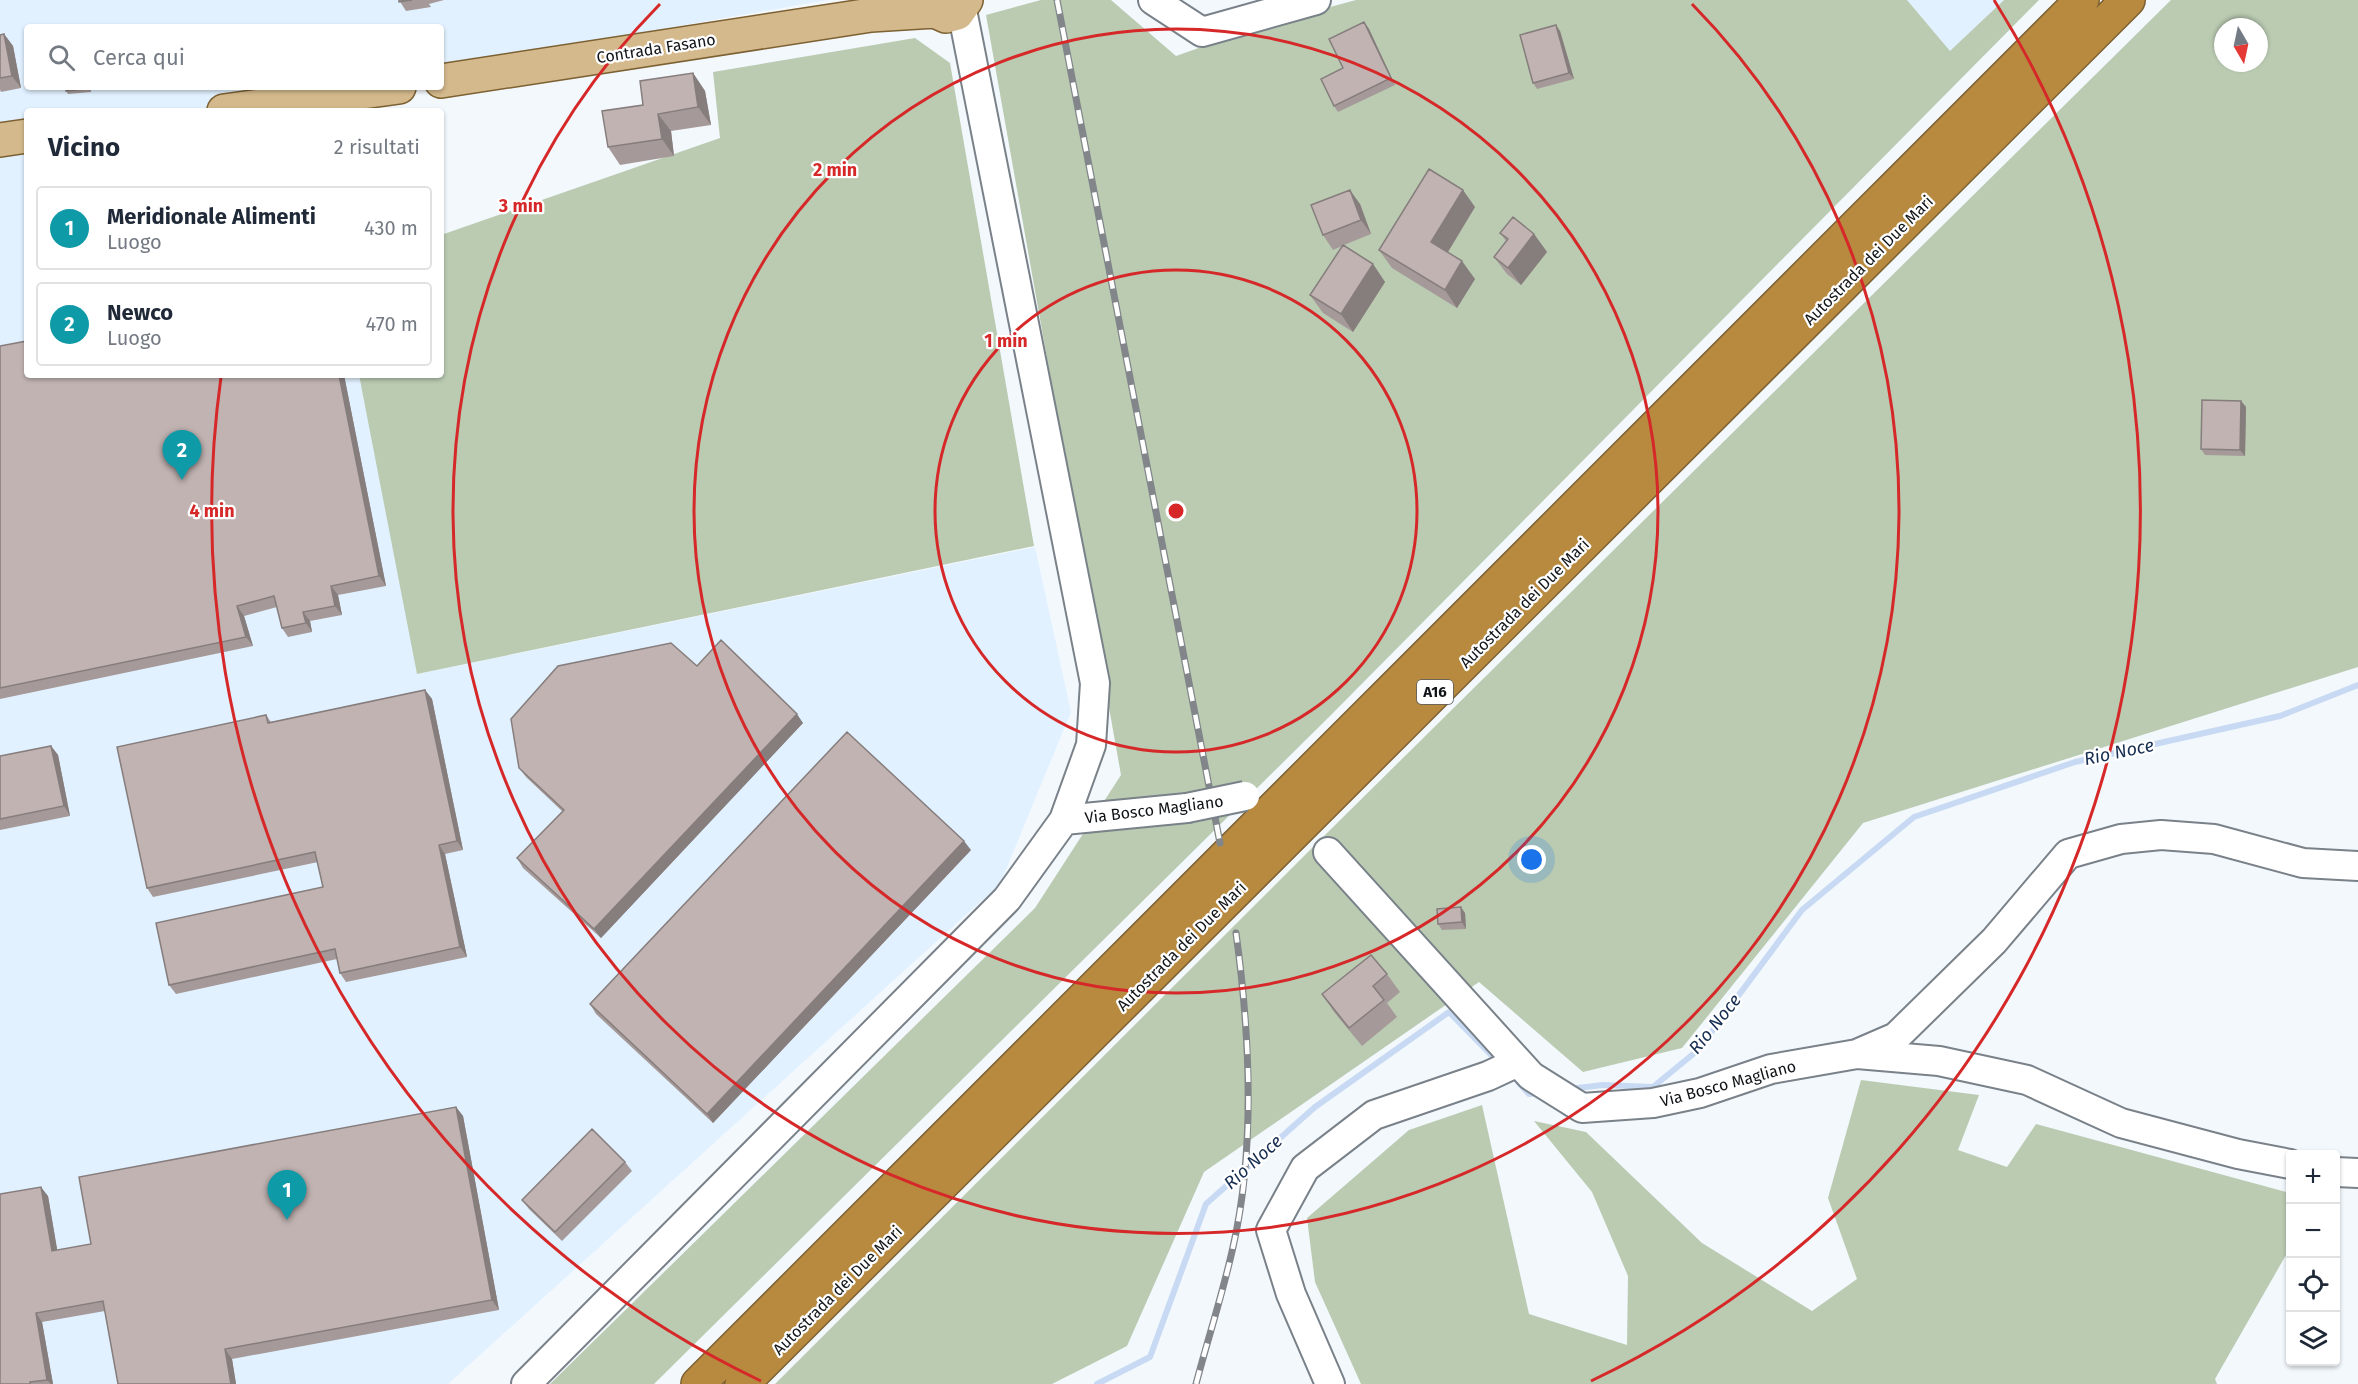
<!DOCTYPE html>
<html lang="it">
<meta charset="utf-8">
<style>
body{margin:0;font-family:"Fira Sans",sans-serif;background:#f6f6f7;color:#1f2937}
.controls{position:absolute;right:18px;bottom:18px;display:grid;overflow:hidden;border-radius:6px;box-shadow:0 2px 4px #0004}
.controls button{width:54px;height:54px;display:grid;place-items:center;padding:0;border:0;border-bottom:2px solid #e0e1e3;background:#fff;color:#1f2937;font:30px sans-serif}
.compass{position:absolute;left:2214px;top:18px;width:54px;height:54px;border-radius:50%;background:#fff;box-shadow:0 2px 4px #0004;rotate:171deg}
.you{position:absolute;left:1532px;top:860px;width:21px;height:21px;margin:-15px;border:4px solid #fff;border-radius:50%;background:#1a73e8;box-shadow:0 0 0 9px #1a73e833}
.badge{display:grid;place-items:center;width:39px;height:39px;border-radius:50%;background:#d93025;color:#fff;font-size:20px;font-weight:700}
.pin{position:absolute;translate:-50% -50px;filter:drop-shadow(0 2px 3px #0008)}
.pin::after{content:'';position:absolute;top:32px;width:21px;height:18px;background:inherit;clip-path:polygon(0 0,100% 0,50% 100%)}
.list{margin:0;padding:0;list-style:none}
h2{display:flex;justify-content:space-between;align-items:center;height:78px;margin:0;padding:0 24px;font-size:26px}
h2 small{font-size:20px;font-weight:400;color:#747a83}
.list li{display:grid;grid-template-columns:39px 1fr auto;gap:18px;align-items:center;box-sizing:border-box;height:84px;margin:0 12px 12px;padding:0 12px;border:2px solid #e0e1e3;border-radius:6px}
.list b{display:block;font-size:22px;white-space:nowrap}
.list p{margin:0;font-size:20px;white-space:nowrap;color:#747a83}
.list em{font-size:20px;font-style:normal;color:#747a83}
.icon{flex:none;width:33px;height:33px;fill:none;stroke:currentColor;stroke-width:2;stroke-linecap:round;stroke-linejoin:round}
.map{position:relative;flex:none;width:2358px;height:1384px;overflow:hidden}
.search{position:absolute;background:#fff;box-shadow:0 2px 4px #0004;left:24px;top:24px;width:420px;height:66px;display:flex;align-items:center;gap:15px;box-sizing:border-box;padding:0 21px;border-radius:6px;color:#747a83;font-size:22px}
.panel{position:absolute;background:#fff;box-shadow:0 2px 4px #0004;left:24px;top:108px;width:420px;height:270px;border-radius:6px}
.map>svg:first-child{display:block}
</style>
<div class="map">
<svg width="2358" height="1384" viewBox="0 0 2358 1384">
<rect width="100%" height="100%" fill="#f3f8fd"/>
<path fill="#e1f1ff" d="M0 0H827L441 68V27H27V87H336L282 111H27V375H359L418 674 1035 547 1071 712 1000 884 448 1384H0Z
M1907 0H2004L1950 52Z"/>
<path fill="#bacbb2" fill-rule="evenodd" d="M1041 0H1111L1176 56 1264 25 1356 0H1907L1950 51 2004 0H2039L1330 716 654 1384H550L1035 908 1121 775 986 15Z
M2171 0H2358V667L1863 823 1682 1048 1583 1072 1479 982 1204 1172 1127 1346 1052 1384H775L1326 834ZM2223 27H2259V63H2223Z
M915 38 950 63 1034 546 417 674 359 375H441V235L720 138 713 72Z
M1861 1080 1979 1095 1958 1150 2007 1167 2036 1124 2290 1193V1248L2215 1379 2217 1384H1361L1315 1282 1307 1218 1409 1130 1482 1105 1529 1314 1627 1345 1628 1276 1592 1192 1534 1121 1586 1132 1702 1243 1812 1311 1857 1279 1828 1198Z"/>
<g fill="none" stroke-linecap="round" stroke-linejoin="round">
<path stroke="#c8daf3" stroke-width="6" d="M1518 1082 1529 1094 1538 1093
M1569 1089 1603 1085 1653 1087 1698 1050 1802 910 1914 817 2075 762 2280 716 2358 685
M1097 1384 1150 1357 1206 1204 1315 1107 1449 1012 1498 1062"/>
<g stroke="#798189" stroke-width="32">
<path id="minor" d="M1153 0 1202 32 1316 0
M1064 820 1187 808
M1328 852 1531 1076 1582 1108 1653 1103 1700 1093 1771 1069 1857 1054 1939 1061 2027 1080 2121 1123 2238 1154 2290 1164
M1859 1053 1896 1037 1994 941 2068 854 2121 839 2161 835 2214 839 2303 863 2358 866
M2336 1172 2358 1173
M526 1384 1007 899 1064 820 1091 745 1095 683 962 10
M1330 1384 1291 1294 1271 1230 1305 1168 1374 1115 1488 1076 1518 1062"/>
</g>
<g stroke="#7d6132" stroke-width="36">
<path id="major" d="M930 0 935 11 946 16 957 13 966 0
M441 81 871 15 935 11
M224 111 399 87
M0 140 27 136"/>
</g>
<g stroke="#7d6132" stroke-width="36">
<path id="highway" d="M698 1384 2082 0
M742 1384 2128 0"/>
</g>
<use href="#minor" stroke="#fff" stroke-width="28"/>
<use href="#major" stroke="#d4b98c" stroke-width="33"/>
<use href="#highway" stroke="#b78a40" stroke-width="33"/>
<g stroke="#82868a" stroke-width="7">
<path id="rail" d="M1057 0 1220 843
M1196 1384C1208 1338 1223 1293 1233 1247 1256 1146 1250 1035 1236 933"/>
</g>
<use href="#rail" stroke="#fff" stroke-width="4.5" stroke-dasharray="14" stroke-linecap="butt"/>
<g stroke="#798189" stroke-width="32" stroke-linecap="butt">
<path id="minor-bridge" d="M1187 808 1245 796"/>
</g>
<use href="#minor-bridge" stroke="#fff" stroke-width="28"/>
</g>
<path fill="#a59a99" d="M399 0H444L429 4 431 7 406 11Z
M1364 22 1369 29 1395 85 1338 112 1334 106 1343 68Z
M1560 31 1574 79 1537 89 1533 83Z
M4 34 13 46 21 88 1 92 0 90V35Z
M693 73 705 91 711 125 671 131 674 156 620 165 608 147 643 105Z
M66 87H91V92L68 94 66 91Z
M1360 204 1371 234 1344 245 1373 264 1385 282 1353 332 1323 313 1310 295 1342 246 1333 250 1323 235Z
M1475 207 1448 252 1475 279 1457 308 1392 268 1379 250Z
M1500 233 1534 234 1547 252 1521 285 1507 274 1494 257 1506 241Z
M0 346 344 375 386 586 338 595 342 615 310 621 312 632 288 637 282 628 277 607 244 616 253 646 0 699Z
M2241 401 2246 407 2245 456 2205 455 2201 449Z
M697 666 803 723 601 938 523 868 517 858 563 812 526 777 519 768Z
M425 690 432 699 463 850 445 854 467 957 346 982 340 973 337 959 176 994 169 985 323 887 318 862 153 897 147 888 266 715 271 722Z
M51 746 58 755 70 816 0 830V756Z
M971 850 713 1123 596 1014 590 1004Z
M1465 913 1466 929 1442 930 1438 924Z
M1387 974 1400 992 1387 1003 1397 1017 1362 1046 1334 1012 1322 994Z
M456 1107 463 1116 499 1310 232 1359 236 1384H118L105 1311 42 1322 53 1384H0L48 1196 57 1250 91 1244Z
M625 1162 632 1171 562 1241 529 1209 522 1200Z"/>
<path fill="#867d7d" d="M1364 22 1369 29 1395 85 1391 78Z
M1556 25 1560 31 1574 79 1569 73Z
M4 34 13 46 21 88 12 76Z
M693 73 705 91 711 125 698 107Z
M658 114 671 131 674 156 662 139Z
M1350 190 1360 204 1371 234 1361 220Z
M1463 190 1475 207 1443 260 1431 242Z
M1534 234 1547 252 1521 285 1508 268Z
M1462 261 1475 279 1457 308 1445 290Z
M1373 264 1385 282 1353 332 1341 314Z
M339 375H344L386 586 379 576Z
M2241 401 2246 407 2245 456 2240 450Z
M331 586 338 595 342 615 335 606Z
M237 606 244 616 253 646 246 637Z
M303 612 310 621 312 632 306 623Z
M425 690 432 699 463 850 457 841Z
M797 714 803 723 601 938 594 929Z
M51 746 58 755 70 816 64 806Z
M964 841 971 850 713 1123 707 1114Z
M439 845 445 854 467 957 460 947Z
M1461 907 1465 913 1466 929 1462 922Z
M456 1107 463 1116 499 1310 492 1300Z
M41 1187 48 1196 59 1260 52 1251Z
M36 1313 42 1322 53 1384H51L47 1380Z
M225 1349 232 1359 236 1384H231Z"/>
<path fill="#c0b3b2" stroke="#867d7d" stroke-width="1.5" d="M399 0H412L399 2Z
M1364 22 1391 78 1334 106 1321 79 1343 68 1329 39Z
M1556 25 1569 73 1533 83 1520 35Z
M4 34 12 76 0 78V35Z
M693 73 698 107 658 114 662 139 608 147 602 111 643 105 640 81Z
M66 87H89V88L66 91Z
M1429 169 1463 190 1431 242 1462 261 1445 290 1379 250Z
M1350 190 1361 220 1323 235 1311 205Z
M1513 217 1534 234 1508 268 1494 257 1508 239 1500 233Z
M1343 245 1373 264 1341 314 1310 295Z
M27 341V375H339L379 576 331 586 335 606 303 612 306 623 282 628 274 596 237 606 246 637 0 688V346Z
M2202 400 2241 401 2240 450 2201 449Z
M721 640 797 714 594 929 517 858 564 810 519 768 511 719 558 666 671 643 697 666Z
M425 690 457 841 439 845 460 947 340 973 335 949 169 985 156 923 323 887 315 852 147 888 117 747 266 715 268 723Z
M847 732 964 841 707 1114 590 1004Z
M51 746 64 806 0 819V756Z
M1461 907 1462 922 1438 924 1437 909Z
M1371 955 1387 974 1373 986 1384 1000 1349 1028 1322 994Z
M456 1107 492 1300 225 1349 231 1384H118L103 1301 36 1313 47 1380 30 1382V1384H0V1194L41 1187 52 1251 91 1244 79 1177Z
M592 1129 625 1162 555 1232 522 1200Z"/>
<g fill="none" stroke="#d62828" stroke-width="3">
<circle cx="1176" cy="511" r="241"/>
<circle cx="1176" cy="511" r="482"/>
<path d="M1692 4A723 723 0 1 1 660 4"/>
<path d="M761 1381A964 964 0 0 1 221 377M1994 0A964 964 0 0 1 1591 1381"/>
</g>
<g text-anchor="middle" stroke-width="4.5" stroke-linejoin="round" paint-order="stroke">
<rect fill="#fff" stroke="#585a5d" stroke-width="1.5" x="1417" y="680" width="36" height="24" rx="4.5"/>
<g font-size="15" font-weight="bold" fill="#111417">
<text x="1435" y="697">A16</text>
</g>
<g font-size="16" fill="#111417" stroke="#fff">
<text transform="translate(656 48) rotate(-9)" y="6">Contrada Fasano</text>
<text transform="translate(1868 260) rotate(-45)" y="6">Autostrada dei Due Mari</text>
<text transform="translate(1524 603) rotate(-45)" y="6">Autostrada dei Due Mari</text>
<text transform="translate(1154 809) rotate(-7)" y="6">Via Bosco Magliano</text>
<text transform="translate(1181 946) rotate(-45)" y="6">Autostrada dei Due Mari</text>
<text transform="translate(1728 1083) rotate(-15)" y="6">Via Bosco Magliano</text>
<text transform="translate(837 1290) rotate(-45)" y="6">Autostrada dei Due Mari</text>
</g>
<g font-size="18" font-style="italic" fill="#152d50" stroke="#fff">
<text transform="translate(2119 752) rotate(-12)" y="6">Rio Noce</text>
<text transform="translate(1715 1024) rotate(-51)" y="6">Rio Noce</text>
<text transform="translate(1253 1162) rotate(-42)" y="6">Rio Noce</text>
</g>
</g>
<circle cx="1176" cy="511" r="9" fill="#d62828" stroke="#fff" stroke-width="3"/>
<g font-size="18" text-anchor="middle" font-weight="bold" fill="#d62828" stroke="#fff" stroke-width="4.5" stroke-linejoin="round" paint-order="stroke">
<text x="835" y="176">2 min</text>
<text x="521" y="212">3 min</text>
<text x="1006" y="347">1 min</text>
<text x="212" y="517">4 min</text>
</g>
</svg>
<div class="controls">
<button>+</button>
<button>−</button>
<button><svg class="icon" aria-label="locate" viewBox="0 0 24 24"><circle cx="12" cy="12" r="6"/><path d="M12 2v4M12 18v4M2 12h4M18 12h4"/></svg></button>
<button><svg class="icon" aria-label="layers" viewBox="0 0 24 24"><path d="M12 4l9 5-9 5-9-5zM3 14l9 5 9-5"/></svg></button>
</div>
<svg class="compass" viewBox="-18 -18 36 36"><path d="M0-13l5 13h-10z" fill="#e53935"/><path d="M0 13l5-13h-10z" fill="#747a83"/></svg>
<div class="you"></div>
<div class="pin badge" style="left:287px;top:1220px;background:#0f9aa8">1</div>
<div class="pin badge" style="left:182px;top:480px;background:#0f9aa8">2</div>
<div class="search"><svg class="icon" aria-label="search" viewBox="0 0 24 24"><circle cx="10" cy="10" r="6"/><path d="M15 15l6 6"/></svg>Cerca qui</div>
<section class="panel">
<h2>Vicino<small>2 risultati</small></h2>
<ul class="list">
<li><span class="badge" style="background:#0f9aa8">1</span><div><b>Meridionale Alimenti</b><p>Luogo</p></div><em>430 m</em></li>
<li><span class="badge" style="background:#0f9aa8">2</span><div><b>Newco</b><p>Luogo</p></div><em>470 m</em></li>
</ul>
</section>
</div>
